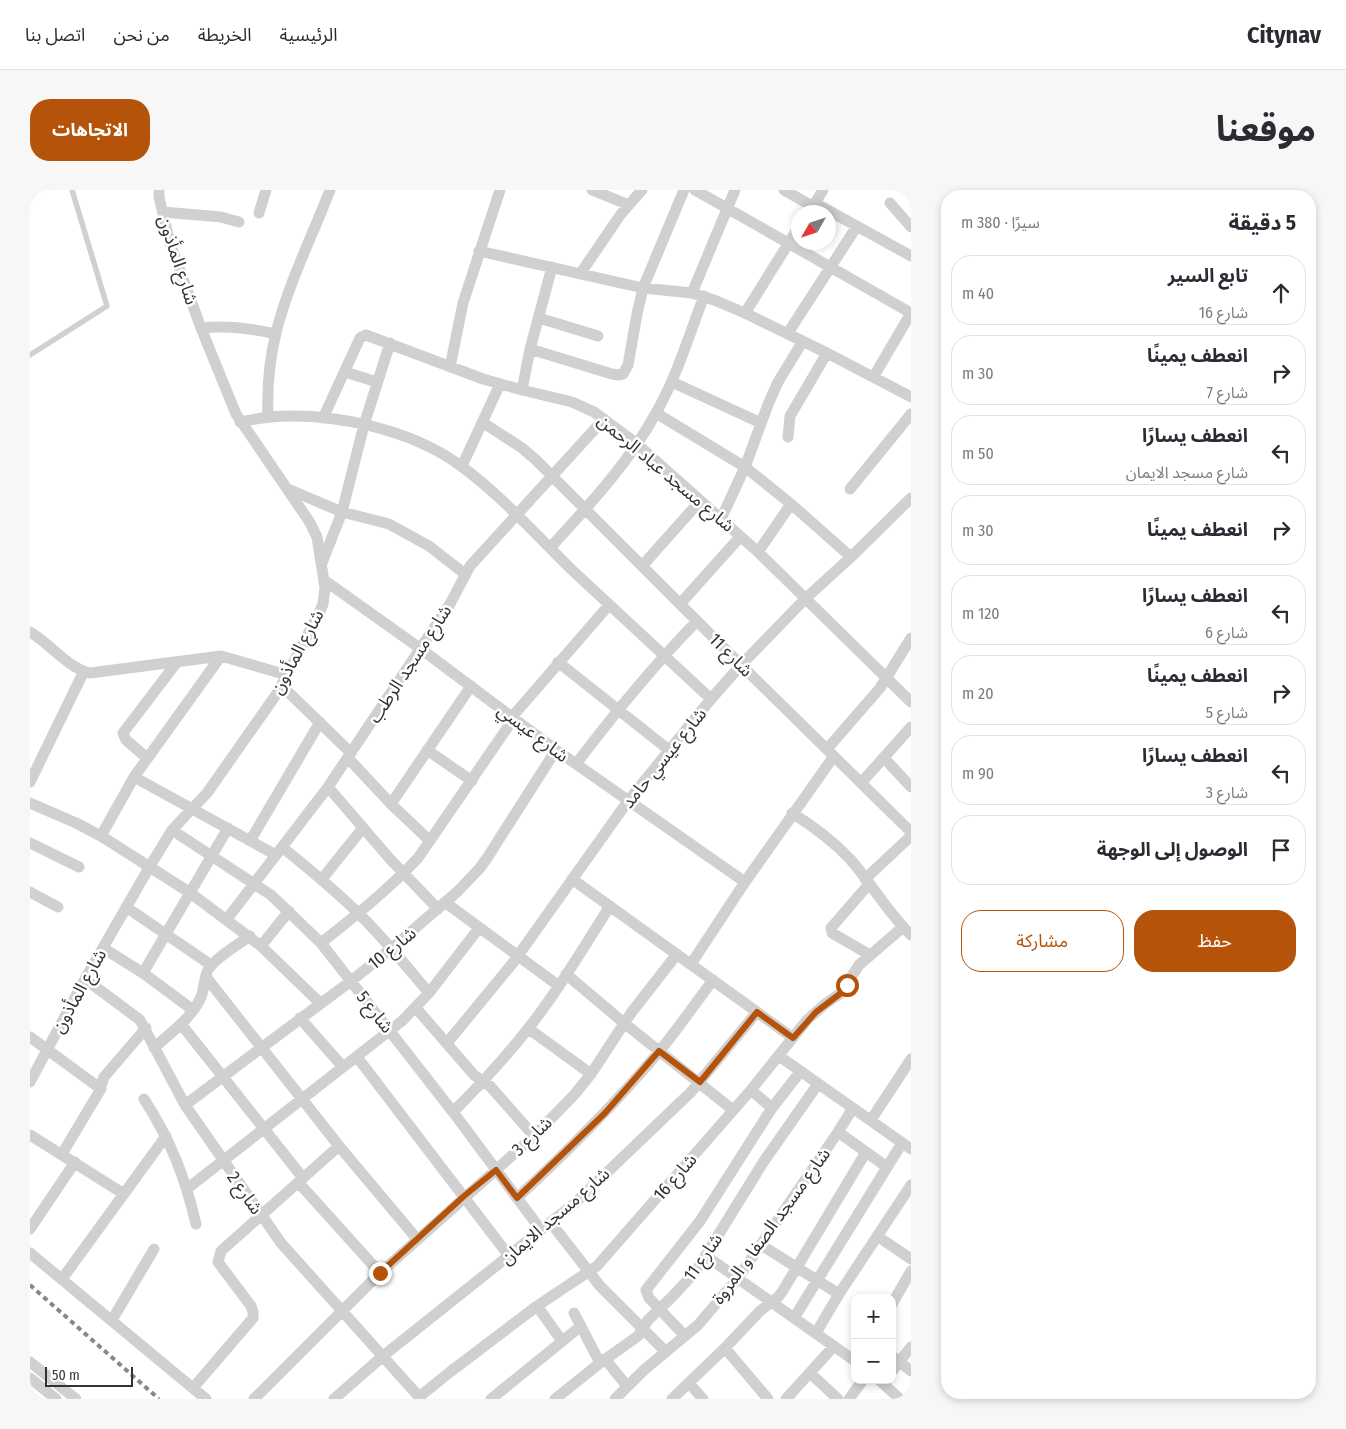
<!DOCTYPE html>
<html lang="ar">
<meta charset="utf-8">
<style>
body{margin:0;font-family:"Fira Sans Condensed","Noto Sans Arabic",sans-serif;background:#f7f7f7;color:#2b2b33;direction:rtl}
.controls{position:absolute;right:15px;bottom:15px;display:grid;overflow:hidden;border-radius:10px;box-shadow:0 2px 8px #0003}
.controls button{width:45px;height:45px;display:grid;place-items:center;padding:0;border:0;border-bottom:1px solid #e1e1e2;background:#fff;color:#2b2b33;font:25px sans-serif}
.compass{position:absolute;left:761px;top:15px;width:45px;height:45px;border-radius:50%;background:#fff;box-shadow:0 2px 8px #0003;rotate:231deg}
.scale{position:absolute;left:15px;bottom:12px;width:88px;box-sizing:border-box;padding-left:5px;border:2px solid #333;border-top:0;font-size:14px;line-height:18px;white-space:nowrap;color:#333;-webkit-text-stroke:4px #fff;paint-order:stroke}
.stop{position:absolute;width:15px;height:15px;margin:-11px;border:4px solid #b45309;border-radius:50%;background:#fff}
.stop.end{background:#b45309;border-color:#fff;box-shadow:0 1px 5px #0008}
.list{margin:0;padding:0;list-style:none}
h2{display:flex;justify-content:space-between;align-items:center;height:65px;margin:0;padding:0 20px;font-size:21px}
h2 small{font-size:16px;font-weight:400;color:#7c7c81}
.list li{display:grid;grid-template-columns:32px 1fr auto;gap:15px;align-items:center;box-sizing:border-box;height:70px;margin:0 10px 10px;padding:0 10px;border:1px solid #e1e1e2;border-radius:20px}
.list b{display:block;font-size:19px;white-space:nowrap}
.list p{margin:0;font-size:16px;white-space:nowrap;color:#7c7c81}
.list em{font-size:16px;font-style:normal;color:#7c7c81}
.actions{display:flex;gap:10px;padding:15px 20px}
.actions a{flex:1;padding:11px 0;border:1px solid #b45309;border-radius:20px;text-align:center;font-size:18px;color:#b45309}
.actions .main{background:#b45309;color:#fff}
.icon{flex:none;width:28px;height:28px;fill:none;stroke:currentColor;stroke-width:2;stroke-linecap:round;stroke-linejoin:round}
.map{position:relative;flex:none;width:881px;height:1209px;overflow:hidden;direction:ltr;border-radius:20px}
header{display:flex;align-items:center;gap:30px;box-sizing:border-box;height:70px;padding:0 25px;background:#fff;border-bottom:1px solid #e1e1e2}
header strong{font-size:24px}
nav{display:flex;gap:28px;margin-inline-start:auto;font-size:18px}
.intro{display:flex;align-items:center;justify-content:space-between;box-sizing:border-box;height:120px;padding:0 30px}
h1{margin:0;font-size:35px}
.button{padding:12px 22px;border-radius:20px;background:#b45309;color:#fff;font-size:18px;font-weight:700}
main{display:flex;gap:30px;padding:0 30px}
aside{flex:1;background:#fff;border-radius:20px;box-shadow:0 2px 8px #0003}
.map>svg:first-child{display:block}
</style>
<header>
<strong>Citynav</strong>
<nav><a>الرئيسية</a><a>الخريطة</a><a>من نحن</a><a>اتصل بنا</a></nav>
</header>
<div class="intro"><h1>موقعنا</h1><a class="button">الاتجاهات</a></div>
<main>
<aside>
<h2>5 دقيقة<small>سيرًا · 380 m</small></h2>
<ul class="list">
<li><svg class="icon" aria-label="ahead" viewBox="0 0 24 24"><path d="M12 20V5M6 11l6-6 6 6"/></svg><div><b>تابع السير</b><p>شارع 16</p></div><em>40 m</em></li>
<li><svg class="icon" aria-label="right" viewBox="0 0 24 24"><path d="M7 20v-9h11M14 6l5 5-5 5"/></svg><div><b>انعطف يمينًا</b><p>شارع 7</p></div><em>30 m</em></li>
<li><svg class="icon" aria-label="left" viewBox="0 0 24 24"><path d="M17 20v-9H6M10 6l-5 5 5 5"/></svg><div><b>انعطف يسارًا</b><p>شارع مسجد الايمان</p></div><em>50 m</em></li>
<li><svg class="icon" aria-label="right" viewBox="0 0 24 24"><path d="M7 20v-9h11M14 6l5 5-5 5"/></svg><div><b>انعطف يمينًا</b></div><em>30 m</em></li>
<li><svg class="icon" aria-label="left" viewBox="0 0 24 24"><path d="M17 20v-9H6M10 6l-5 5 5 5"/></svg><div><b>انعطف يسارًا</b><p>شارع 6</p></div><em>120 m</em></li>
<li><svg class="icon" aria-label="right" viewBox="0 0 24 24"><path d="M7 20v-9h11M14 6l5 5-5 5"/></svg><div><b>انعطف يمينًا</b><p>شارع 5</p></div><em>20 m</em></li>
<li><svg class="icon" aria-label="left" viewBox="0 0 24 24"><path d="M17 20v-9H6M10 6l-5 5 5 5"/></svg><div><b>انعطف يسارًا</b><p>شارع 3</p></div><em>90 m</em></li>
<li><svg class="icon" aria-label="arrive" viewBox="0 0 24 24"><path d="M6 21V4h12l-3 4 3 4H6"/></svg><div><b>الوصول إلى الوجهة</b></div></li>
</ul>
<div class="actions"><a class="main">حفظ</a><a>مشاركة</a></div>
</aside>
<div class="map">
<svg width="881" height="1209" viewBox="0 0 881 1209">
<rect width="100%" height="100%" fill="#fff"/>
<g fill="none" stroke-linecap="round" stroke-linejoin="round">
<path stroke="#d0d0d0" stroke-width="5.5" d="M0 165 77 116 42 0"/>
<path stroke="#d0d0d0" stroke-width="11" d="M562 0 599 15
M665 0 881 123
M754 0 782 16
M785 13 881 66
M860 13 881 37
M782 18 793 0
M133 22 191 27 209 32
M229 23 236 0
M449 61 613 98 662 103 684 110 715 123 797 163 881 207
M550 84 591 24 612 0
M662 103 705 0
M715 123 768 38
M509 128 568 146
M171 138C197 135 220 138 246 144
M758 143 827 36
M500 159 582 184 588 185 593 184 598 175 607 124 613 98 654 0
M420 177 433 113 470 0
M315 182 347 192
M844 186 881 123
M642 192 731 233
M492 200 500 159 522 77
M626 223 715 277 761 314 821 367
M238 227C237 199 239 171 246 143 258 94 282 47 300 0
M293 228 330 148 336 145 453 189 492 200 542 212 564 222 607 254 728 362 881 512
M210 232C220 230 230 228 240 227 302 222 381 239 431 276 471 305 507 346 542 380 588 423 635 466 681 509
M452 232 492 258 505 269 711 475 881 642
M758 247 760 226 797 163
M432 276 470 194
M258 299 312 322 359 334 399 356 435 384
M820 299 881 224
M691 329 715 277 739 212 748 192 773 151
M520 358C559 315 598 274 626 223 647 186 659 145 674 106
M728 362 761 314
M292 373 312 322 334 235 360 153
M612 376 670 311
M294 390 391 459 526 560 715 692
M650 414 710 347
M0 442C21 454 36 477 60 483L191 466 257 485
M528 472 639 560
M252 496 321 563
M482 527 579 415
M797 559 850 498 881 448
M397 560 442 591
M117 568 96 550 93 543 147 472
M318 568 361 614 400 651
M854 568 881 597
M546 574C584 524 623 476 667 431
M104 587 246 665
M0 592 54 481
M831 593 881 537
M298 597 360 669 408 719
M0 613 46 633 71 646 159 702 231 756 290 813
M361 614 441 496
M762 623C783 636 803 651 820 669 842 694 857 722 881 745
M142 640 241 705 291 753 423 922 511 1040
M71 646 104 587 191 466
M220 651 290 532
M0 653 49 677
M252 657C278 678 304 699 328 723 354 748 376 776 399 803
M292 689 332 639
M542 689 763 848
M835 689 881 646
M839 694 801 738 802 743 840 765
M0 702 28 717
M416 713 529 796
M96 717 181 775
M197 729 298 597 420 414 440 376 574 229
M291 753C325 726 358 700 388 668L484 528
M231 756 259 721
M73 758 113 783 163 820
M661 774 715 692 804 566
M113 783 198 638
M536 784 594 833 703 920
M176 787 309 956 387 1049
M55 789 110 830 155 915 251 1053 391 1209
M386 818 444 885 460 896 504 946
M270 828 313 877
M151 834 273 988
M499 839 561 884
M0 847 71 899
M417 853 482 774 598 611 681 509 711 475 775 409 821 367 881 308
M124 858C140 843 162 828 171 807 175 798 173 785 180 777 187 767 209 754 220 746
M749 866 881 959
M327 867 479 1066
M0 892 55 789 120 676 142 640 177 603 248 502 290 421 293 414 295 398 287 347 279 331 206 224 171 138 140 53 129 7V0
M721 900 742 918
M114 909C141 951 155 987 166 1034
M155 915 321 791 362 758 427 702 450 678 459 665 526 560
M423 922C449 896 474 869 497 840 528 801 553 758 580 716
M841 930 881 869
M808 942 857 977
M0 945 94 1004
M32 964 69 902 74 887 116 838
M268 992 350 1083
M158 998 372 831 399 803 449 738
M487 1008C537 962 584 915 628 863 647 840 665 814 683 790
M521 1033 570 1096 636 1162
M0 1039 45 972
M847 1046 881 1069
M731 1055 809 1104
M0 1063 176 1209
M676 1066 825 1171
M32 1089 136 946
M862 1114 881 1081
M507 1116 532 1151
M544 1123 570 1173
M764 1128 872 953
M82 1130 124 1059
M786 1143 809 1104 881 995
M655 1146 619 1108 616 1100 670 1031 742 918 770 882
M695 1158 738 1209
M862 1166 881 1181
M575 1169 597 1196
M0 1172 46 1209
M862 1181 881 1157
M780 1183 808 1209
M0 1188 26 1209
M849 1190 870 1209
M659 1193 673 1209
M163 1198 223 1128V1122L221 1116 188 1072 191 1061 309 956
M389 1207 420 1182 507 1116 567 1076 721 900 777 830 795 814 811 803 829 775 873 737
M224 1209 350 1083 504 946 544 905 561 884 601 823 647 764
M304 1209 353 1166 545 1013 661 902 727 822
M461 1209 551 1136
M525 1209 570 1173 608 1146 618 1130 642 1107 666 1081 734 971 788 894
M585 1209 614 1180 668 1135 708 1088 808 942 823 918
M642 1209 695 1158 730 1121 748 1107 752 1102 836 962
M756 1209 804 1156
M819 1209 833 1190"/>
<path stroke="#888" stroke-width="4" stroke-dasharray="5 4" stroke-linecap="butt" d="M0 1095 129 1209"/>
</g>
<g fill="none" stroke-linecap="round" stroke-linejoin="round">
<path stroke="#b45309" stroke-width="6" d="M350 1083 434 1006 466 980 487 1008 575 923 629 861 670 892 727 822 763 848 786 822 811 803 817 795"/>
</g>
<g text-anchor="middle" stroke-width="5" stroke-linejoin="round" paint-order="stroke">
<g font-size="18" fill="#333" stroke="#fff">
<text transform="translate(148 70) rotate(72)" y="6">شارع المأذون</text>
<text transform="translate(636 283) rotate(40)" y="6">شارع مسجد عباد الرحمن</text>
<text transform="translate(267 462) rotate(-62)" y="6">شارع المأذون</text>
<text transform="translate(701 465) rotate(45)" y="6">شارع 11</text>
<text transform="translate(380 474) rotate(-57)" y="6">شارع مسجد الرطب</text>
<text transform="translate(503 543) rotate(37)" y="6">شارع عيسي</text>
<text transform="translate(634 568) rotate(-51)" y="6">شارع عيسي حامد</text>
<text transform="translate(362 758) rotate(-39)" y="6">شارع 10</text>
<text transform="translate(49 801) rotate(-61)" y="6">شارع المأذون</text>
<text transform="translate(345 822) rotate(52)" y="6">شارع 5</text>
<text transform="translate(502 946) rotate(-44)" y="6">شارع 3</text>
<text transform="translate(645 987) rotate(-49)" y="6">شارع 16</text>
<text transform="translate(215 1003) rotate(55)" y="6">شارع 2</text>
<text transform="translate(525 1026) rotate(-41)" y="6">شارع مسجد الايمان</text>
<text transform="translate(741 1036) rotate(-54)" y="6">شارع مسجد الصفا و المروة</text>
<text transform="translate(673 1067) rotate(-55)" y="6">شارع 11</text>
</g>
</g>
</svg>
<div class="controls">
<button>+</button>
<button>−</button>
</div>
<svg class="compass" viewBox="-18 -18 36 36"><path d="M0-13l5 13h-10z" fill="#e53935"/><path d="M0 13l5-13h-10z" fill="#7c7c81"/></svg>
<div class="scale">50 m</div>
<div class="stop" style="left:817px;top:795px"></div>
<div class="stop end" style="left:350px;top:1083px"></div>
</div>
</main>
